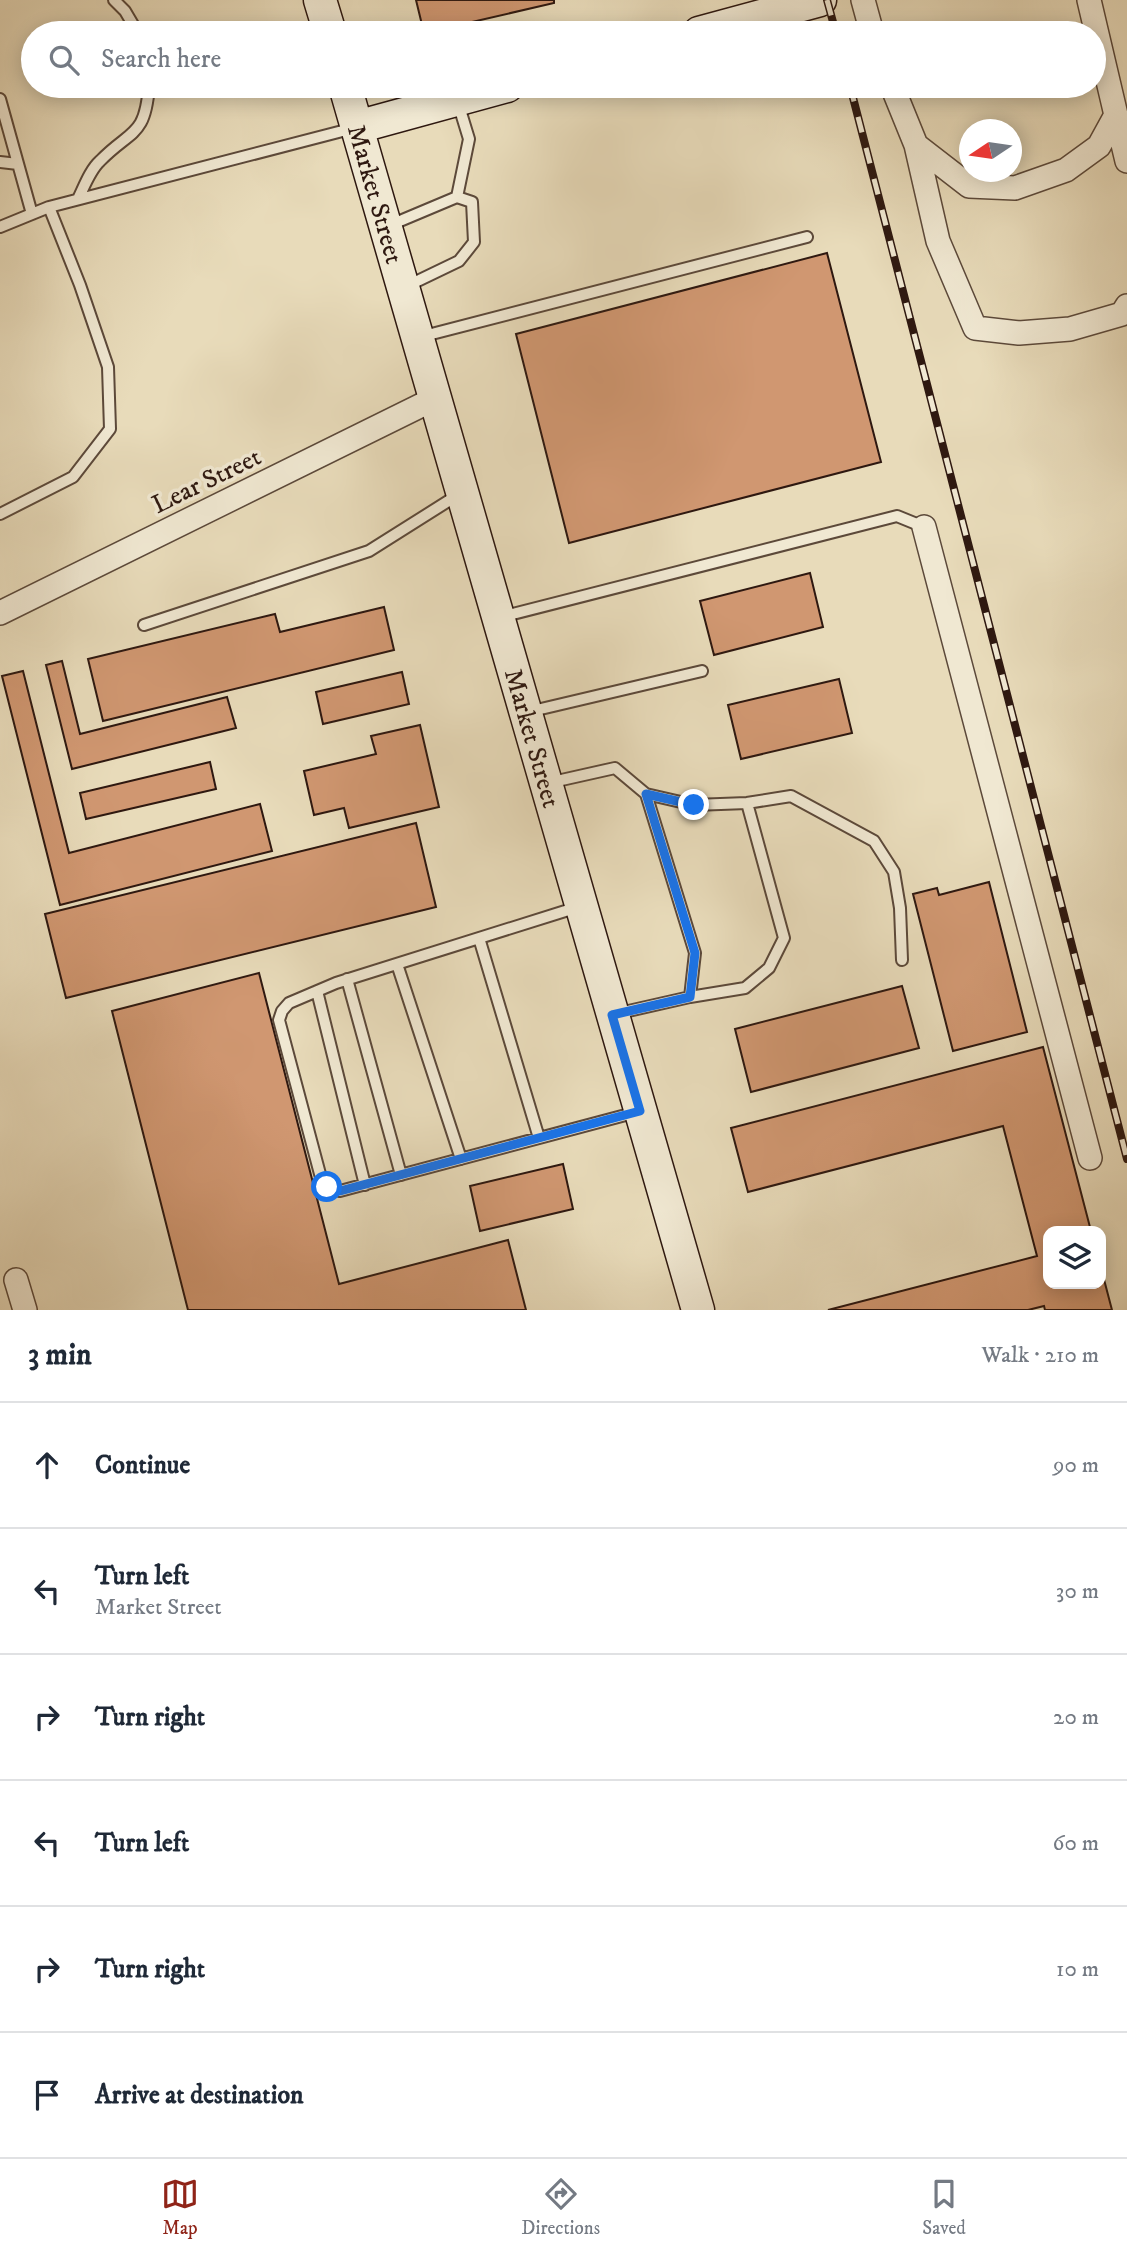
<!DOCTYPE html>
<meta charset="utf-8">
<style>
body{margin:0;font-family:"IM FELL DW Pica",serif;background:#f2f2f3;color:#1f2937}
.controls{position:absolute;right:21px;bottom:21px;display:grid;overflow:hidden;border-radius:14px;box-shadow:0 4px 18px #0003}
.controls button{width:63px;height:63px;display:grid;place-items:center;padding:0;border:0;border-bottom:2px solid #e0e1e3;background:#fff;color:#1f2937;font:35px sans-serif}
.compass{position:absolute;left:959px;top:119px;width:63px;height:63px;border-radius:50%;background:#fff;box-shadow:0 4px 18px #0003;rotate:257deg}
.stop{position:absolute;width:21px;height:21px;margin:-16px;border:5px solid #1a73e8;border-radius:50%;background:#fff}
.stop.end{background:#1a73e8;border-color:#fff;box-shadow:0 2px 7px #0008}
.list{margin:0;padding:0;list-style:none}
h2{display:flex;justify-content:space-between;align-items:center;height:91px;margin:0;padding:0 28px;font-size:30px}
h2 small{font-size:23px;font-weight:400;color:#747a83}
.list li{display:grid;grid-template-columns:46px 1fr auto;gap:21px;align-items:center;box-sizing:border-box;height:126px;padding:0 28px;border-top:2px solid #e0e1e3}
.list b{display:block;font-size:26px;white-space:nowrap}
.list p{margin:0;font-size:23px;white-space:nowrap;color:#747a83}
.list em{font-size:23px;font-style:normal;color:#747a83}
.icon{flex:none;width:38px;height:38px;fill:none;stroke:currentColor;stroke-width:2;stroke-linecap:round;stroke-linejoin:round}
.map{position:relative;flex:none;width:1127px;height:1310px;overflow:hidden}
.search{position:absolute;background:#fff;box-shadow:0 4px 18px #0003;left:21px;right:21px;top:21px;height:77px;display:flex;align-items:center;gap:18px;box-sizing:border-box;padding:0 24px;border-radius:38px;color:#747a83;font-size:26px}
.sheet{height:847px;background:#fff}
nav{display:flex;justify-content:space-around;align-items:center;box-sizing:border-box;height:98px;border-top:2px solid #e0e1e3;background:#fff;font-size:19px;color:#747a83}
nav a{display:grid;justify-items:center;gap:4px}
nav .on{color:#8f2418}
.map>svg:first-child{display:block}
</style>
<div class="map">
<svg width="1127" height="1310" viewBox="0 0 1127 1310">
<rect width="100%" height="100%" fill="#e8dbba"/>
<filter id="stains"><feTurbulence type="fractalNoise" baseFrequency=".00286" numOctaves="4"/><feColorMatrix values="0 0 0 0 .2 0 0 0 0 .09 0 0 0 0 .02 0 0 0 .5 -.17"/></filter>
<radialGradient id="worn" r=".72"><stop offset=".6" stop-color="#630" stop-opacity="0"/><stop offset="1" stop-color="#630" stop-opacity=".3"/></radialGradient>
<path fill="#d09771" stroke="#2e1810" stroke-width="2" d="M416 0H554V3L424 33Z
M827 253 881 462 569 543 516 334Z
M810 573 823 627 714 655 700 601Z
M384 607 394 650 103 721 88 659 275 614 280 632Z
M62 661 80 734 227 697 236 728 72 769 46 665Z
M23 671 69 853 260 804 272 851 60 905 2 676Z
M402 672 409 704 323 724 316 692Z
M839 679 852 733 741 759 728 705Z
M420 725 439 807 349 828 344 808 314 815 304 771 376 754 371 736Z
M210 762 216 789 86 819 80 793Z
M416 823 436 907 66 998 45 914Z
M989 882 1027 1032 953 1051 913 894 937 888 939 895Z
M259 973 339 1284 508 1240 526 1310H188L112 1011Z
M902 986 919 1048 751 1092 735 1029Z
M1043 1047 1091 1231H1048V1284H1101V1268L1112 1310H1045L1044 1306 1028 1310H828L1037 1256 1003 1126 748 1192 731 1128Z
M563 1164 573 1209 480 1231 470 1186Z"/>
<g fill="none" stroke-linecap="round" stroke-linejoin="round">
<g stroke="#5c493a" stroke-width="14">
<path id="lane" d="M114 0 125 11 138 33
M0 99 32 214
M0 162 18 164
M78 199C84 187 90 170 100 161 131 129 145 138 149 86
M388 226 457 197
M0 227 49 207 354 128
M405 287 459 261 474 242 472 202 457 197 469 139 458 103
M420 337 807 237
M0 514 73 477 110 429 108 367 80 285 49 207
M501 617 897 516 924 527
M144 625 369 551 461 493
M528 712 702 671
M548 783 615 768 646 794 695 953 690 997
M646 794 694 805 747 803 791 796 874 841 894 872 900 908 902 960
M578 907 336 983 289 1003 282 1011 279 1020 320 1174 327 1187 340 1191 637 1112
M479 938 539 1138
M397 964 461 1159
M347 979 401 1175
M317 991 365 1185
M615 1014 690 997 745 988 769 968 784 938 747 803"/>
</g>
<g stroke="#5c493a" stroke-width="26">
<path id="street" d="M863 0 872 33
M892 86 916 145 969 186 1015 188 1066 170 1099 146 1116 115 1089 0
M1116 115 1127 161
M916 145 938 241 975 328 1019 333 1070 329 1122 314 1127 306
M924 527 1090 1158
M0 613 436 398
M16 1280 25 1310"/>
</g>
<g stroke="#2e1810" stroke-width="35">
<path id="secondary" d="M320 0 330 33
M699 33 820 0
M345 86 698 1310
M357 127 507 86"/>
</g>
<use href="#lane" stroke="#f0e8d2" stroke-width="10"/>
<use href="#street" stroke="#f0e8d2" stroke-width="23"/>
<use href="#secondary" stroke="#f0e8d2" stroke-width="32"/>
<g stroke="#2e1810" stroke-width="8">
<path id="rail" d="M827 0 836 33
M850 86 1127 1159"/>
</g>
<use href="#rail" stroke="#f0e8d2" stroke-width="5" stroke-dasharray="16" stroke-linecap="butt"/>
</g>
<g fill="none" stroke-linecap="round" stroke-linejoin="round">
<path stroke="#1a73e8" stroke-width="9" d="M327 1187 340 1191 640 1111 612 1015 690 997 695 953 646 794 694 805"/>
</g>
<g text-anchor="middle" stroke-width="7" stroke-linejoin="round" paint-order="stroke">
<g font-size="26" fill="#2e1810" stroke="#f0e8d2">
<text transform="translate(376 194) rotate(74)" y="9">Market Street</text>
<text transform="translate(206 480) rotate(-26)" y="9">Lear Street</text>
<text transform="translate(533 738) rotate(74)" y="9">Market Street</text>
</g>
</g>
<rect width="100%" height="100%" filter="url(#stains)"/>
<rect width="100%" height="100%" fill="url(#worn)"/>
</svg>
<div class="controls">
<button><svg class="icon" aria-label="layers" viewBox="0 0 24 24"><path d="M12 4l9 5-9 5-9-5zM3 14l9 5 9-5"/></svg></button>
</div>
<svg class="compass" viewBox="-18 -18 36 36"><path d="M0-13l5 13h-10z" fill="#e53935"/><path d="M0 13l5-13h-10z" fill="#747a83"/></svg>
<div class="stop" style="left:327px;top:1187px"></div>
<div class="stop end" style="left:694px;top:805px"></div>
<div class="search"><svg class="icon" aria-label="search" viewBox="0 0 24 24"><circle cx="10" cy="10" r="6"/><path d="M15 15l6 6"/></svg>Search here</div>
</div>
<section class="sheet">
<h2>3 min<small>Walk · 210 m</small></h2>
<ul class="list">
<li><svg class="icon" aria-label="ahead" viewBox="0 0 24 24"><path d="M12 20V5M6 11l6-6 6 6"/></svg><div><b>Continue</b></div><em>90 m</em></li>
<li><svg class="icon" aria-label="left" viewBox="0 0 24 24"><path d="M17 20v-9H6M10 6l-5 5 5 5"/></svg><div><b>Turn left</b><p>Market Street</p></div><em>30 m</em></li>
<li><svg class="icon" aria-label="right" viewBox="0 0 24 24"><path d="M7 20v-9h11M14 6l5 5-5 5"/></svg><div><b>Turn right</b></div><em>20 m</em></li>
<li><svg class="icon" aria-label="left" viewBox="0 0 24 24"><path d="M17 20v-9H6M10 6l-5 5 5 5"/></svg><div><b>Turn left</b></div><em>60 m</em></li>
<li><svg class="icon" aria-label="right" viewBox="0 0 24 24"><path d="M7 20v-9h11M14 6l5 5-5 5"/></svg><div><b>Turn right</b></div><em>10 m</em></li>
<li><svg class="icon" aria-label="arrive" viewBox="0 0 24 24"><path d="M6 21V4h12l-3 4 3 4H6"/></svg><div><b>Arrive at destination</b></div></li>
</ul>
</section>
<nav>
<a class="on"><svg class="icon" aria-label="map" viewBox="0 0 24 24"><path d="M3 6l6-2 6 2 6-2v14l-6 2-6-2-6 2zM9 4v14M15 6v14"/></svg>Map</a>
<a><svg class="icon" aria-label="directions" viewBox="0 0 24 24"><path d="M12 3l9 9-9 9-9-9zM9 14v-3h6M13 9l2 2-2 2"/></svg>Directions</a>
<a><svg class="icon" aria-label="saved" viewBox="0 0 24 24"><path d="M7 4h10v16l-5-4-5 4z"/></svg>Saved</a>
</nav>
